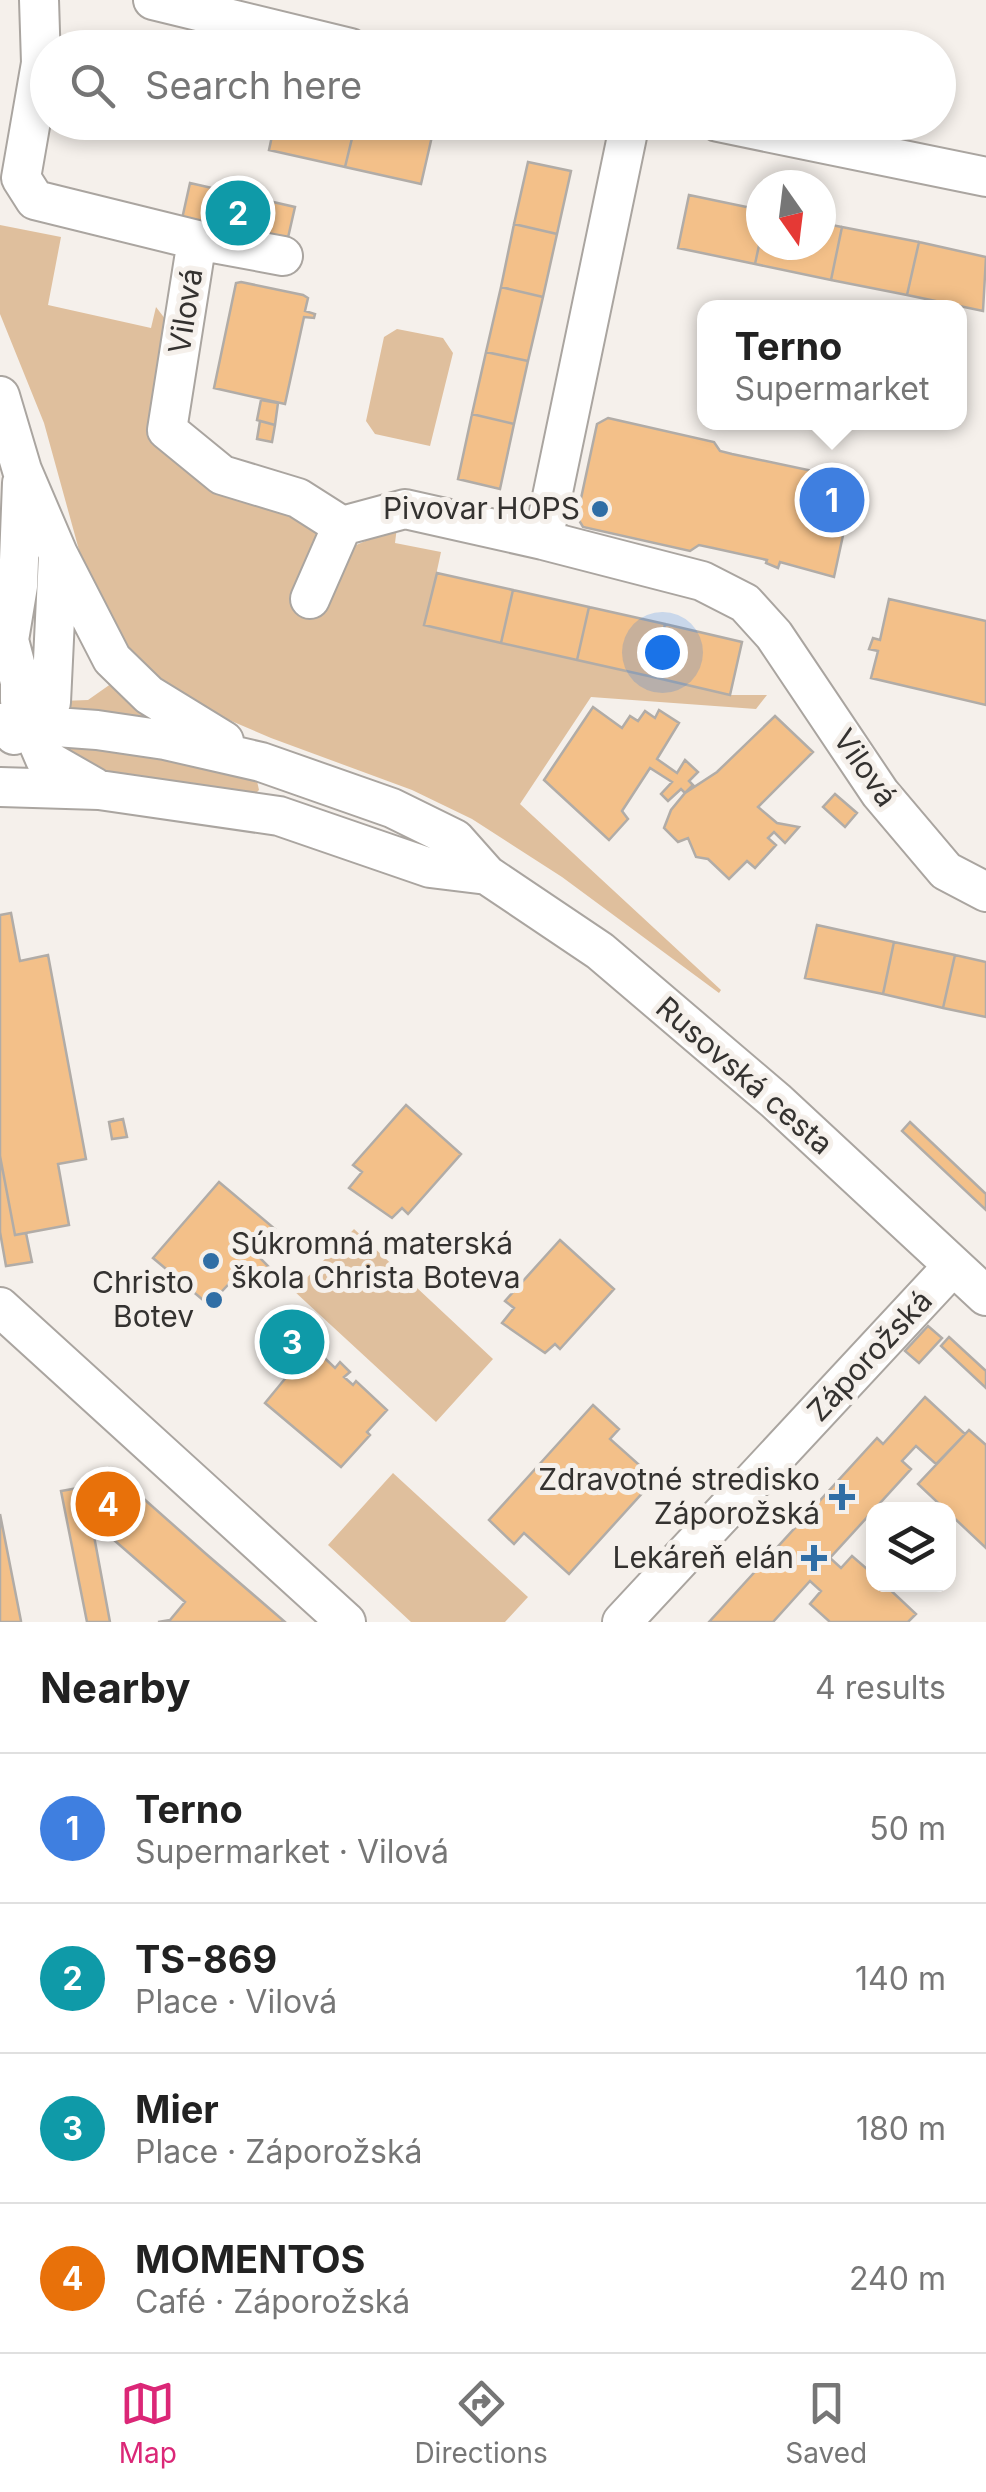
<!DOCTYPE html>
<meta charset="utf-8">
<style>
body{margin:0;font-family:Inter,sans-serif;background:#f2f2f2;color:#222}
.controls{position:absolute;right:30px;bottom:30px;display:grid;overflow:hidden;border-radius:20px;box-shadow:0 5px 15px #0003}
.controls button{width:90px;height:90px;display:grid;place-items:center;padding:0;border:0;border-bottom:2px solid #e0e0e0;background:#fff;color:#222;font:50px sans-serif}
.compass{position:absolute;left:746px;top:170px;width:90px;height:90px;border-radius:50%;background:#fff;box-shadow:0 5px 15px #0003;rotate:166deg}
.you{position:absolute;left:662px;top:652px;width:35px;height:35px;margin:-25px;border:8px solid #fff;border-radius:50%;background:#1a73e8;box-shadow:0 0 0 15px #1a73e833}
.badge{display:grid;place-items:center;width:65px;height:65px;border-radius:50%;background:#db2777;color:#fff;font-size:32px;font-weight:700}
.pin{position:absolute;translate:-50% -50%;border:5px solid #fff;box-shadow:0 2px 10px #0006}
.popup{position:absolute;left:697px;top:300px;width:270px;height:130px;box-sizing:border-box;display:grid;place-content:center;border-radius:20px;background:#fff;filter:drop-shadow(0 2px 8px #0005);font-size:32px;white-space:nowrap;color:#767676}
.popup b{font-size:38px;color:#222}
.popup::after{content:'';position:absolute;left:50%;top:100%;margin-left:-20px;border:20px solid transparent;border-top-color:#fff}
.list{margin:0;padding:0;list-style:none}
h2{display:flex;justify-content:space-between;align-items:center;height:130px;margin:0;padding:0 40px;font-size:42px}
h2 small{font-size:32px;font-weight:400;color:#767676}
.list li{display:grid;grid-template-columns:65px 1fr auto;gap:30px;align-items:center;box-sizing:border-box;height:150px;padding:0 40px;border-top:2px solid #e0e0e0}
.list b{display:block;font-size:38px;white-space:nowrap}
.list p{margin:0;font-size:32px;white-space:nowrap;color:#767676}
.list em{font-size:32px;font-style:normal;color:#767676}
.icon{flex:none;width:55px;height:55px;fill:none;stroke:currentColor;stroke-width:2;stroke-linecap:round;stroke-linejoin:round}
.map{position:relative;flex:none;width:986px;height:1622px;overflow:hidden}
.search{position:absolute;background:#fff;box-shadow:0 5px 15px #0003;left:30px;right:30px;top:30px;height:110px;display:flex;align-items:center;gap:25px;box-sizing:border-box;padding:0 35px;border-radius:55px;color:#767676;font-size:38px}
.sheet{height:730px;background:#fff}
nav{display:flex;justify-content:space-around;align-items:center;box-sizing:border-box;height:140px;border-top:2px solid #e0e0e0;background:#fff;font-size:28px;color:#767676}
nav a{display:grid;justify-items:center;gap:5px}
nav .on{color:#db2777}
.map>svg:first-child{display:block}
</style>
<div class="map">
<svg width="986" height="1622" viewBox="0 0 986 1622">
<rect width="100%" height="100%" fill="#f5f0eb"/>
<path fill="#dfbf9d" d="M0 225 61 237 48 305 151 328 156 307 169 324 152 404 239 494 354 546 397 527 395 543 441 552 425 626 730 695H767L756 709 591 697 520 804 721 990 719 993 562 877 472 819 412 790 271 738 175 697 106 629 79 550 44 423 0 314Z
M397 329 443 338 453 353 430 446 375 434 366 421 384 337Z
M115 681 159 720 61 707V701L88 700Z
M63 744 154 755 257 781 259 790 255 794 90 768 68 754Z
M354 1229 493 1359 436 1422 294 1291Z
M393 1473 528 1597 505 1622H411L328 1545Z"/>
<path fill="#f3c089" stroke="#b1aca7" stroke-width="2.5" d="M152 122H214L211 136Z
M275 122H356L345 167 269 150Z
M356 122H392L433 132 421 184 345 167Z
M528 162 571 171 557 234 514 224Z
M190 183 295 207 287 242 182 219Z
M689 195 761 210V236L755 264 678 248Z
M821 223 842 227 831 280 755 264 761 236V245H821Z
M514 224 557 234 543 297 501 287Z
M842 227 919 242 907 295 831 280Z
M919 242 986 257 983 311 907 295Z
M241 282 303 295 308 298 305 311 315 314 314 318 304 317 285 404 214 388 236 283Z
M501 287 543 297 528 361 486 352Z
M486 352 528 361 514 424 472 414Z
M261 400 278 403 275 425 257 420Z
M472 414 514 424 500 489 458 479Z
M608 418 714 442 720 451 732 454 855 480 834 577 780 562 778 568 766 563 767 560 713 548 699 545 690 551 583 527 577 517 597 424Z
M260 421 275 425 272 442 257 439Z
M437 573 513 590 501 643 424 625Z
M513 590 589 607 577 660 501 643Z
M889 599 986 621V705L871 678 878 651 869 649 873 638 880 640Z
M589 607 665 624 653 677 577 660Z
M665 624 742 642 730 695 653 677Z
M593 707 622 728 630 716 638 721 645 711 655 718 659 710 679 723 657 759 677 773 685 760 698 772 689 781 693 785 685 793 681 789 668 801 661 794 672 782 650 768 622 811 628 819 609 840 544 780Z
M775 716 813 752 758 807 777 823 799 827 785 843 774 832 768 838 776 845 755 868 747 861 729 879 708 859 696 857 688 838 678 842 664 828 671 810 685 793 717 772Z
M835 794 857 813 845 827 823 807Z
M11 913 20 961 48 955 86 1159 58 1164 69 1225 15 1235 0 1156V915Z
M817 925 894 942 883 994 805 978Z
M894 942 955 955 943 1008 883 994Z
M955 955 986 962V1017L943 1008Z
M406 1105 461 1154 408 1214 402 1208 392 1218 349 1188 362 1172 353 1165Z
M123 1119 127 1137 112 1139 109 1122Z
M910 1122 986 1194V1210L902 1131Z
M0 1156 15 1235 26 1233 32 1262 6 1266 0 1232Z
M219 1182 275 1229 254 1252 269 1267 265 1272 260 1278 244 1262 236 1271 239 1273 209 1305 153 1258Z
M560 1240 614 1289 560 1349 555 1344 545 1353 502 1323 514 1308 505 1301Z
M928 1326 942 1338 919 1363 905 1351Z
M949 1337 986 1371V1388L941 1346Z
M312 1346 335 1368 340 1362 350 1372 344 1377 353 1385 356 1381 387 1410 367 1432 370 1435 341 1467 265 1403Z
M925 1397 965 1434 936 1464 916 1446 902 1461 911 1469 830 1558 841 1568 852 1556 874 1575V1584H884L916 1614 908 1622H830L810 1604 821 1591 810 1581 773 1622H709L877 1438 883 1444Z
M593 1405 619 1429 610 1439 655 1479 569 1574 524 1533 514 1544 489 1520Z
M969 1430 986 1445V1548L918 1484Z
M109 1468 205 1553 285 1622H158L170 1620 185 1602 75 1506Z
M95 1485 75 1506 100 1528 94 1536 110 1622H87L61 1491Z
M0 1514 21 1621V1622H0Z"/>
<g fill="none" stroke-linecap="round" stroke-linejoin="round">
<g stroke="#aaa5a0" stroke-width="42">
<path id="minor" d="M39 0 41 63 21 178 35 200 197 240 167 430 222 475 298 498 342 526 405 509 543 540 702 581 745 603 774 635 880 793 946 871 986 892
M153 0 350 48
M718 122 986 177
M197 240 283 256
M0 396 22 470 58 554 112 659 149 695 224 741
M22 483 18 586 9 640 20 682V701L45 759 94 787
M543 540 630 122
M310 599 342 526
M0 723 97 730 165 740 261 762 392 808 455 839 487 875 600 951 776 1101 986 1296
M14 735 51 702 58 556
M0 787 99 790 279 816 430 868 487 875
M0 1307 346 1622
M622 1622 953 1266"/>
</g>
<use href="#minor" stroke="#fff" stroke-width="38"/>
</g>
<g fill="#306ea5" stroke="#f5f0eb" stroke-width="4">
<circle cx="600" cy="509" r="10"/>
<circle cx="211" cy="1261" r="10"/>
<circle cx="214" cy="1300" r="10"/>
<path d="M837 1482h10v10h10v10h-10v10h-10v-10h-10v-10h10z"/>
<path d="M809 1543h10v10h10v10h-10v10h-10v-10h-10v-10h10z"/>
</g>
<g text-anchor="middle" stroke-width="10" stroke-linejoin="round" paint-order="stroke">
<g font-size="30" fill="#343230" stroke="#f5f0eb">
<text transform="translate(186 311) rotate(-81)" y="10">Vilová</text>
<text transform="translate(865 768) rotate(55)" y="10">Vilová</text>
<text transform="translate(744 1076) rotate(41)" y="10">Rusovská cesta</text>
<text transform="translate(870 1356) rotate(-47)" y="10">Záporožská</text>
</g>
<g font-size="30" fill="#343230" stroke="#f5f0eb" text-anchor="end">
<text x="580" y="519">Pivovar HOPS</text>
<text x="231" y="1254" text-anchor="start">Súkromná materská<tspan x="231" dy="34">škola Christa Boteva</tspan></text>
<text x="194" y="1293">Christo<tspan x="194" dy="34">Botev</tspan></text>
<text x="820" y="1490">Zdravotné stredisko<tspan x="820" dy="34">Záporožská</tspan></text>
<text x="794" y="1568">Lekáreň elán</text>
</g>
</g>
</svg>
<div class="controls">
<button><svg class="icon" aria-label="layers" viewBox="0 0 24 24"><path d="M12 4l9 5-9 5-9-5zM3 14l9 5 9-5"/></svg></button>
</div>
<svg class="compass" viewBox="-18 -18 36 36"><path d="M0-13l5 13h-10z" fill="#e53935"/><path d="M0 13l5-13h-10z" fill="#767676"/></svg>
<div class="you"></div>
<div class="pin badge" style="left:832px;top:500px;background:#3f7fe0">1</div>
<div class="popup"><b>Terno</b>Supermarket</div>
<div class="pin badge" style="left:238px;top:213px;background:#0f9aa8">2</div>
<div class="pin badge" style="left:292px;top:1342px;background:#0f9aa8">3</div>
<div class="pin badge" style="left:108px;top:1504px;background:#e8710a">4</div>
<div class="search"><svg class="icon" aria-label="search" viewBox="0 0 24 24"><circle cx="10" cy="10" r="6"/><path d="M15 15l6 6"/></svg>Search here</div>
</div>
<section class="sheet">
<h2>Nearby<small>4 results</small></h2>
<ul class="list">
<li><span class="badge" style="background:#3f7fe0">1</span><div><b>Terno</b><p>Supermarket · Vilová</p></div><em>50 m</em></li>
<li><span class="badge" style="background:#0f9aa8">2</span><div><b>TS-869</b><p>Place · Vilová</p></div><em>140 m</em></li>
<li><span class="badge" style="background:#0f9aa8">3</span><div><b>Mier</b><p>Place · Záporožská</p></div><em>180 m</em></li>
<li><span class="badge" style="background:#e8710a">4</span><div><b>MOMENTOS</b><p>Café · Záporožská</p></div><em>240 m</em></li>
</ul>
</section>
<nav>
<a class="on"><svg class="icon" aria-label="map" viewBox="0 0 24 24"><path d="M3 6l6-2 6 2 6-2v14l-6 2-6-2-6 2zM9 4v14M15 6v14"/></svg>Map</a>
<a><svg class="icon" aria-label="directions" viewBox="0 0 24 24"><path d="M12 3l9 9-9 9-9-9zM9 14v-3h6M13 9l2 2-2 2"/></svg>Directions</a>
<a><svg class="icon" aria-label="saved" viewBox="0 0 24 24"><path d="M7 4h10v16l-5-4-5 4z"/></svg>Saved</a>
</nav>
